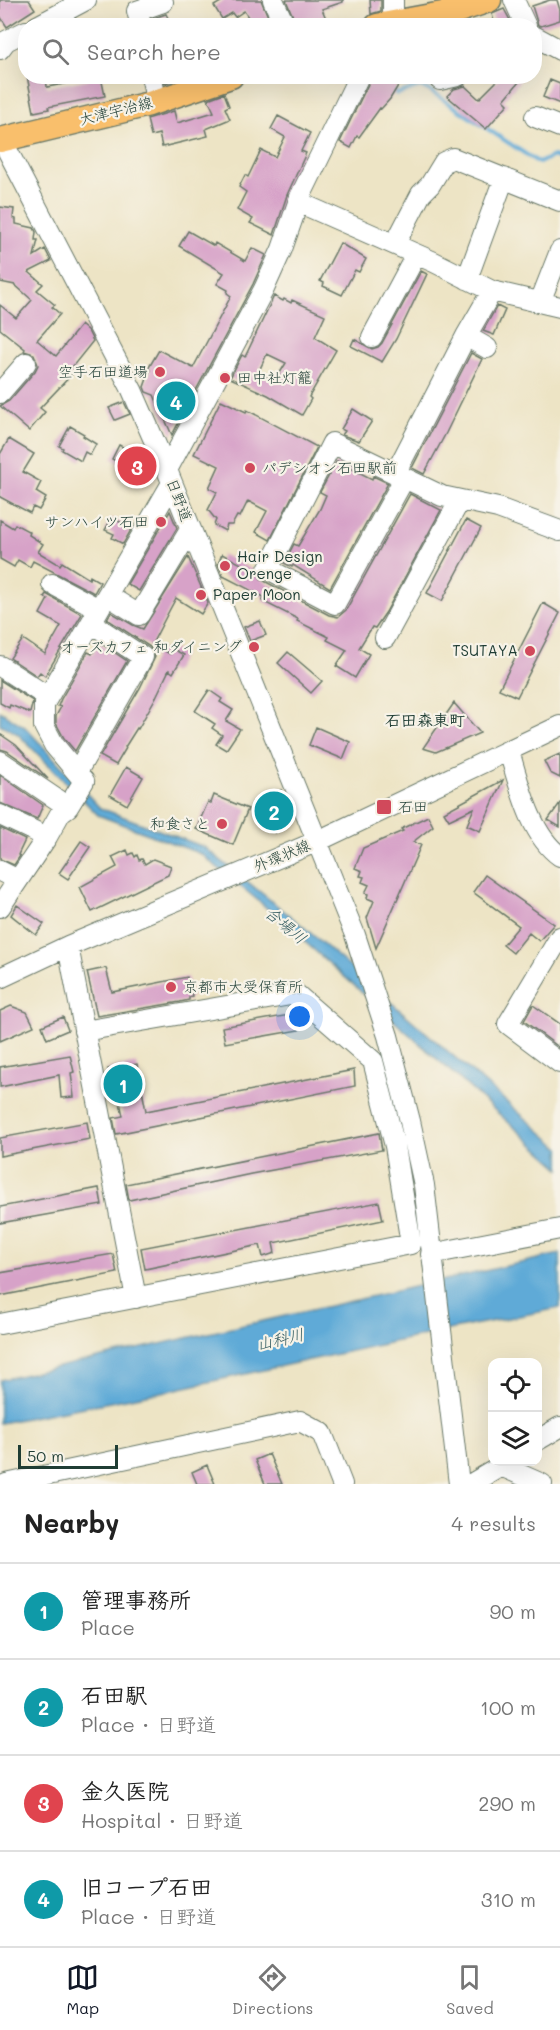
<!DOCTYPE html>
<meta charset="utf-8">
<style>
body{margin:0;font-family:Mali,"Klee One",sans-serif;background:#f6f6f6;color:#222}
.controls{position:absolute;right:18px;bottom:18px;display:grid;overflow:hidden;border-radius:12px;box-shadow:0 6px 24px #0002}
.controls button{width:54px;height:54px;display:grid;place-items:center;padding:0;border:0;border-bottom:2px solid #e0e0e0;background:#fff;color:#222;font:30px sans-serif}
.scale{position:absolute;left:18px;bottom:15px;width:100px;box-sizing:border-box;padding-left:6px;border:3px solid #1f3d34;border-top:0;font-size:16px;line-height:21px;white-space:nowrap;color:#1f3d34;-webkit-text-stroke:4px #f7f3e8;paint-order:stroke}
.you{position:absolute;left:300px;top:1017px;width:21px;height:21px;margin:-15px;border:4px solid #fff;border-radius:50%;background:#1a73e8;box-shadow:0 0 0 9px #1a73e833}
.badge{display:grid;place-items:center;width:39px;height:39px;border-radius:50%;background:#111827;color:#fff;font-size:20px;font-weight:700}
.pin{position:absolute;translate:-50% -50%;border:3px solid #fff;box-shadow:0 2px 6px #0006}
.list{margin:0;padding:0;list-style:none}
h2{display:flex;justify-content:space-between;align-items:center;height:78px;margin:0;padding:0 24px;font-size:26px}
h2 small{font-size:20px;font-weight:400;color:#767676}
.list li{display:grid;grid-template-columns:39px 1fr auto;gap:18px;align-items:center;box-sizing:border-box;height:96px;padding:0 24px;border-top:2px solid #e0e0e0}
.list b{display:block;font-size:22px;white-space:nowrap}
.list p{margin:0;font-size:20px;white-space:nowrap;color:#767676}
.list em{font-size:20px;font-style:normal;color:#767676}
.icon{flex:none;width:33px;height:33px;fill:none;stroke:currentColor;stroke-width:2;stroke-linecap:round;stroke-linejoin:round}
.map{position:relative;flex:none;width:560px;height:1484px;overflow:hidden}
.search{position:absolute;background:#fff;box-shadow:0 6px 24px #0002;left:18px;right:18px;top:18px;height:66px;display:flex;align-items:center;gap:15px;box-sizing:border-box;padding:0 21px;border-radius:24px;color:#767676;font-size:22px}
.sheet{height:462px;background:#fff}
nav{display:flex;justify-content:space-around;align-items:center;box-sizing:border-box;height:84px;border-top:2px solid #e0e0e0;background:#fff;font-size:16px;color:#767676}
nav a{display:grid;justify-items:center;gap:3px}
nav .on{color:#111827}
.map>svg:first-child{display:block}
</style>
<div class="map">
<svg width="560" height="1484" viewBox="0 0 560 1484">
<rect width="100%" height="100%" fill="#f7f3e8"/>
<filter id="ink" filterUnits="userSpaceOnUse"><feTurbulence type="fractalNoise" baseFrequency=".0167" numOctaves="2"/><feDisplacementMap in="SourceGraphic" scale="12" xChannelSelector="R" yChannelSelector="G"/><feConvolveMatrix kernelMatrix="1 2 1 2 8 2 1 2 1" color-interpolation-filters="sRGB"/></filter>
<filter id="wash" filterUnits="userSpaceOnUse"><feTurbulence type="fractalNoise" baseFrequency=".008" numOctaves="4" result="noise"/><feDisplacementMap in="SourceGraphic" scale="24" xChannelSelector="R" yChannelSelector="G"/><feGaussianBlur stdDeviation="1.35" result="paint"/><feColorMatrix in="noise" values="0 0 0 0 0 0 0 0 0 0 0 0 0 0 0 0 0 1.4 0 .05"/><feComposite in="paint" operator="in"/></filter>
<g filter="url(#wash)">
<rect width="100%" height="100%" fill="#ede4c5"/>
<path fill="#5faad7" stroke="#3f7486" stroke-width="1.5" d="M0 711 25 727 100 808 204 847 299 923 560 1148V1168L261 903 201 854 98 815 18 734 0 724Z
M560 1254V1308L453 1329 167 1391 0 1423V1380Z"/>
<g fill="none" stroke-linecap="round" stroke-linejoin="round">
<path stroke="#5faad7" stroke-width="4" d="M391 89 397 94 420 86 432 92 539 163 553 156 560 159"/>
</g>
<g id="blocks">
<path fill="#d7a2c8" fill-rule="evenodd" d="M0 0H29L35 9 7 27 0 16Z
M224 0H261L272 26H254L244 11 235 17 232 13 222 19 214 6Z
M286 0H343V2L322 9 327 21 318 26H297Z
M370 0H381V11L371 14Z
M550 0H557L560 10V20L541 26 538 25 532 6Z
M504 9 512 24 495 26 492 14Z
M166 14 172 26H154L151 19Z
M27 76H46L47 87 101 77 105 96 48 107 49 109 34 112Z
M163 76H185L165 83Z
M372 76H404L390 99 381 109 380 108 359 137 357 136 351 148 340 142Z
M502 76H524L504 100 508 104 486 129 447 96 454 89 465 86 479 99Z
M550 80 560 84V104L543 97Z
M224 93 229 106 225 108 230 119 206 129 208 136 162 147 159 134 151 136 147 119 174 111 177 123 214 112 208 99Z
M278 116 310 133 301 151 306 153 287 195 274 235 250 223 253 219 237 210 246 192 239 187 245 175 248 177 261 150 275 157 285 137 271 129Z
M0 207 14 209 13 218 16 219V224L34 228 36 232 35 240H38L34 256 45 249 51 261 29 272 43 284 37 290 55 305 52 307 60 314 37 340 56 356 81 325 88 331 93 341 72 367 76 370 40 408 45 412 29 431 0 406 9 401 35 371 38 365 34 354 24 351 25 349 0 329V305L16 318 32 300 15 285 0 282Z
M188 231 214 246 215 243 245 261 252 248 266 255 253 284 172 435 154 395 146 392 144 387 150 370 148 369 159 350 193 368 231 296 227 293 228 290 217 284 224 273 179 246Z
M340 243 366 259 359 272 355 270 342 295 323 286 324 283 320 281Z
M421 271 427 274 396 339 382 362 351 346 354 339 372 349 378 347 382 343Z
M274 296 283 301 284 299 291 303 292 300 325 315 315 337 336 350 309 397 311 399 302 415 268 395 230 378 242 355 245 357ZM267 354 286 363 275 381 258 373Z
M497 306 505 310 494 335 483 331Z
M471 353 482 359 446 433 424 474 412 468Z
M221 400 246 412 247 410 317 447 270 540 256 532 267 511 248 501 240 517 237 516 232 525H227L225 531 214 525 216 520 208 510 217 492 209 488 219 466 194 454Z
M124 402 130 414 115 420 109 408Z
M353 409 372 421 359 441 342 435 345 431 341 429Z
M70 426 84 434 83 436 96 444 90 455 85 452 81 461 62 450 63 448 59 446Z
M9 439 34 454 23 472 41 482 36 492 46 498 39 510 33 507 30 513 0 497V454Z
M119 445 150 462 144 476 112 459Z
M337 461 372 479 373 476 388 483 330 588 293 565 292 567 284 563 294 544 298 546 320 509 326 495 320 492Z
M410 494 441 510 386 612 375 628 372 627 359 648 369 654 355 678 336 666 347 650 327 640 329 637 297 621 298 619 262 601 264 597 223 576 218 564 222 554 257 572 262 580 329 615 338 617 346 610Z
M170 511 177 528 139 591 127 584Z
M112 518 132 528 123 544 112 538 114 534 105 530Z
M0 520 13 528 15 524 30 532 29 535 43 544 38 552 60 565 62 562 89 579 90 576 100 582 94 593 33 561 30 567 18 560 14 567 0 559Z
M466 520 481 528 442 601 427 593Z
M188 557 208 603 201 614 176 598 169 611 152 644 170 654 173 649 184 655 173 673 169 670 156 697 138 729 137 728 125 747 126 748 116 765 100 756 140 688 155 657 150 647 107 619 111 612 133 625 143 629Z
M46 594 82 614 45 676 40 672 37 676 10 658 23 639 45 654 61 626 40 614 48 599 44 597Z
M543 603 560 613 517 697 499 689Z
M260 621 266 635 250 641 244 627Z
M99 642 127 661 75 751 64 738 56 723V716L61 707 58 706 61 699 88 652 92 654Z
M288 652 322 681 311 693 278 663Z
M0 680 33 701 30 713 10 705 9 708 0 703Z
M209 690 222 699 220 702 233 710 226 721 240 729 226 750 216 744 222 735 212 728 215 724 195 711Z
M454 703 480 733 436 752 423 748Z
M316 727 350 742 343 759 309 745Z
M0 734 16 745 48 779 7 751 0 749Z
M560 754V778L550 773 544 761Z
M126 767 143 777 127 805 110 795Z
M0 775 43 805 37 819 0 803Z
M503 780 480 831 467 825 474 808 449 820 444 812Z
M281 790 287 805 280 823H281L275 833 273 827 266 830 255 812 270 818 263 797Z
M214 795 248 809 233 845 196 829 208 802 211 803Z
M560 803V827L548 820Z
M428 816 433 826 413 842 421 845 376 948 367 918 374 901 367 898 368 894 365 893 369 885 362 882 364 877 360 876 362 871 355 868 363 848 403 831 401 829Z
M0 828 25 840 18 855 20 856 14 865 0 859Z
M81 841 90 847 68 879 59 873Z
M127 850 129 855 133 853 135 857 137 855 139 860 142 859 145 864 153 859 171 866 168 875 92 912 80 887 117 867 112 857Z
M485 875 554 924 539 941 529 933 513 953 503 945 519 926 473 892Z
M17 905 44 924 36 935 11 915Z
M106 968 112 992 187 977 192 996 189 997V1000L180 1002 97 1016 87 972Z
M533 1005 560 1024V1048L524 1021Z
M11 1006 27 1012 34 1026 0 1041V1011Z
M295 1014 299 1030 225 1043 222 1027Z
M63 1017 68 1030 47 1039 42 1026Z
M70 1055 74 1072 71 1073 74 1097 61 1098 59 1075 0 1087V1067Z
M137 1064 146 1111 354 1070 355 1086 116 1134 113 1118 123 1116 118 1093 109 1095 105 1075 109 1074 108 1069Z
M87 1122 90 1139 0 1156V1138Z
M379 1133 382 1150 251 1174 129 1200 126 1184Z
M99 1188 102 1205 0 1223V1207Z
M379 1202 383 1220 273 1243 275 1253 263 1257 260 1245 145 1269 141 1248Z
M113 1254 117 1273 0 1296V1273Z
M269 1454 282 1484H265L255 1460Z
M207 1465 215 1484H197L192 1472Z"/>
</g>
</g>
<g filter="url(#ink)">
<use href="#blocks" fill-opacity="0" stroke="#677767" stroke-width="1.5"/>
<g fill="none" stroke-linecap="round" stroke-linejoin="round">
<g stroke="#677767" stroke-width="22">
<path id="minor" d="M273 0 285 26
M514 0 526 26
M393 22V0
M37 26 86 0
M141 26 137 11 163 2
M534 36 560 50
M0 49 6 41 26 31
M151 76 157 102
M439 76 440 80 458 76
M535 117 560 127
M2 140 132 390 167 470 355 935 388 1036 410 1121 424 1185 459 1484
M298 202 434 262 492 291 560 307
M395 244 421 194 430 185 444 162 453 158 560 201
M467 279 504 178
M540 302 560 251
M466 336 487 348
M372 337 416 255
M0 393 26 363
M167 470 264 289 282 249 300 197 359 76
M395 474 466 336 492 291
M404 479 335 604 268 569 332 443 442 496 498 508 560 531
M52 584 99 609
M107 595 139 615 190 530
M385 638 460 500
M0 666 48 697
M509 751C519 784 530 835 560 856
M0 761 68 807
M77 772 143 657 91 623
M0 815 47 837
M0 871 18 880
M0 907 47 837 61 812 68 807 84 781 54 745 44 726V704L172 483
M560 937 508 1024 560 1063
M68 946 136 1298
M0 978 68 946 318 841 560 726
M431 1254 560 1229
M0 1324 411 1244 395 1146 373 1061 296 994 84 1031
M538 1440 560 1427
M501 1466 542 1484
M6 1484 300 1421 322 1433 342 1484
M471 1484 508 1462"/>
</g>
<g stroke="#677767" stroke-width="27">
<path id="major" d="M377 26 453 12 489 0
M0 140 149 104 231 76"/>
</g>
<use href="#minor" stroke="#fff" stroke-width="20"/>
<use href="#major" stroke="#f9bf6c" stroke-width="24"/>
</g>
</g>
<g fill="#d1495b" stroke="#f7f3e8" stroke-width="2">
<circle cx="160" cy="372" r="6"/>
<circle cx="225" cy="378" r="6"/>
<circle cx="250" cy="468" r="6"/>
<circle cx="161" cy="522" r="6"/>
<circle cx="225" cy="566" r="6"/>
<circle cx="201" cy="595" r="6"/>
<circle cx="254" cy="647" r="6"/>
<circle cx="530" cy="651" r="6"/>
<rect x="376" y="799" width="16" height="16" rx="3"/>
<circle cx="222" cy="824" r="6"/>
<circle cx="171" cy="987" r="6"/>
</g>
<g text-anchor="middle" stroke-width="4.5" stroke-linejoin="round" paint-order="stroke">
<g font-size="15" fill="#1f3d34" stroke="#f7f3e8">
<text transform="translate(116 111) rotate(-14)" y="5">大津宇治線</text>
<text transform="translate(179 500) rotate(69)" y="5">日野道</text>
<text transform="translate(282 856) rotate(-23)" y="5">外環状線</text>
</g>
<g font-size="15" fill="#1f3d34" stroke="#f7f3e8" text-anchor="start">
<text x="148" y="377" text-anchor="end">空手石田道場</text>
<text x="237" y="383">田中社灯籠</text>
<text x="262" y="473">パデシオン石田駅前</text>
<text x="149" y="527" text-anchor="end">サンハイツ石田</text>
<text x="237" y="562">Hair Design<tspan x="237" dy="17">Orenge</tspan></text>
<text x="213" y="600">Paper Moon</text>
<text x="242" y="652" text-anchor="end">オーズカフェ 和ダイニング</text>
<text x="518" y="656" text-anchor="end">TSUTAYA</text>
<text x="398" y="812">石田</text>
<text x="210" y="829" text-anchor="end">和食さと</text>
<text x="183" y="992">京都市大受保育所</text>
</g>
<g font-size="16" font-weight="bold" fill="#1f3d34" stroke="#f7f3e8">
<text x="425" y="726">石田森東町</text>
</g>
<g font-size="16" font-style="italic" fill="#2f585d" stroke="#f7f3e8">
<text transform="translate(286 925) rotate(40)" y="6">合場川</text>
<text transform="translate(280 1339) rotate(-13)" y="6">山科川</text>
</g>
</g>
</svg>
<div class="controls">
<button><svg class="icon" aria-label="locate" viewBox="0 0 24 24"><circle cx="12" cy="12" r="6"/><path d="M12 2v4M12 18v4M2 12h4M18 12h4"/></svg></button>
<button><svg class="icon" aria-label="layers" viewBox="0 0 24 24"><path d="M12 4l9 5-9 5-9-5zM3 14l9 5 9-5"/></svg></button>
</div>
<div class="scale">50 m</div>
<div class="you"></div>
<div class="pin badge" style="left:123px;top:1084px;background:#0f9aa8">1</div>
<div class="pin badge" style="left:274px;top:811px;background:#0f9aa8">2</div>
<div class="pin badge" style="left:137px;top:466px;background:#e0444e">3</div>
<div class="pin badge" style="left:176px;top:401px;background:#0f9aa8">4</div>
<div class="search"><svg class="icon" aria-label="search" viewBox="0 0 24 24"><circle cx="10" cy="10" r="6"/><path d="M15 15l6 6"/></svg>Search here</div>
</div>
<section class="sheet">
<h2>Nearby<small>4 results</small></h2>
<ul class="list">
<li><span class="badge" style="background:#0f9aa8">1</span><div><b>管理事務所</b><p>Place</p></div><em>90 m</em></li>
<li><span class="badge" style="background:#0f9aa8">2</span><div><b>石田駅</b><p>Place · 日野道</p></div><em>100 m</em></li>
<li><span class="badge" style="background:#e0444e">3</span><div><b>金久医院</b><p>Hospital · 日野道</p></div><em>290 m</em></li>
<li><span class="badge" style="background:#0f9aa8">4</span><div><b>旧コープ石田</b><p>Place · 日野道</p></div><em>310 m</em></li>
</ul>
</section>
<nav>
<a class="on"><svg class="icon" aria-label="map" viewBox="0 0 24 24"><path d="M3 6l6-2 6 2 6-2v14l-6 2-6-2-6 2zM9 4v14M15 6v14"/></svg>Map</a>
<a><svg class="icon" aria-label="directions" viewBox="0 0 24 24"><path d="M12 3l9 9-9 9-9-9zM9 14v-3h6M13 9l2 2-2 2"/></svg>Directions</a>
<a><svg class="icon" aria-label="saved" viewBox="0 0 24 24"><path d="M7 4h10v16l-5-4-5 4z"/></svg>Saved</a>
</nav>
